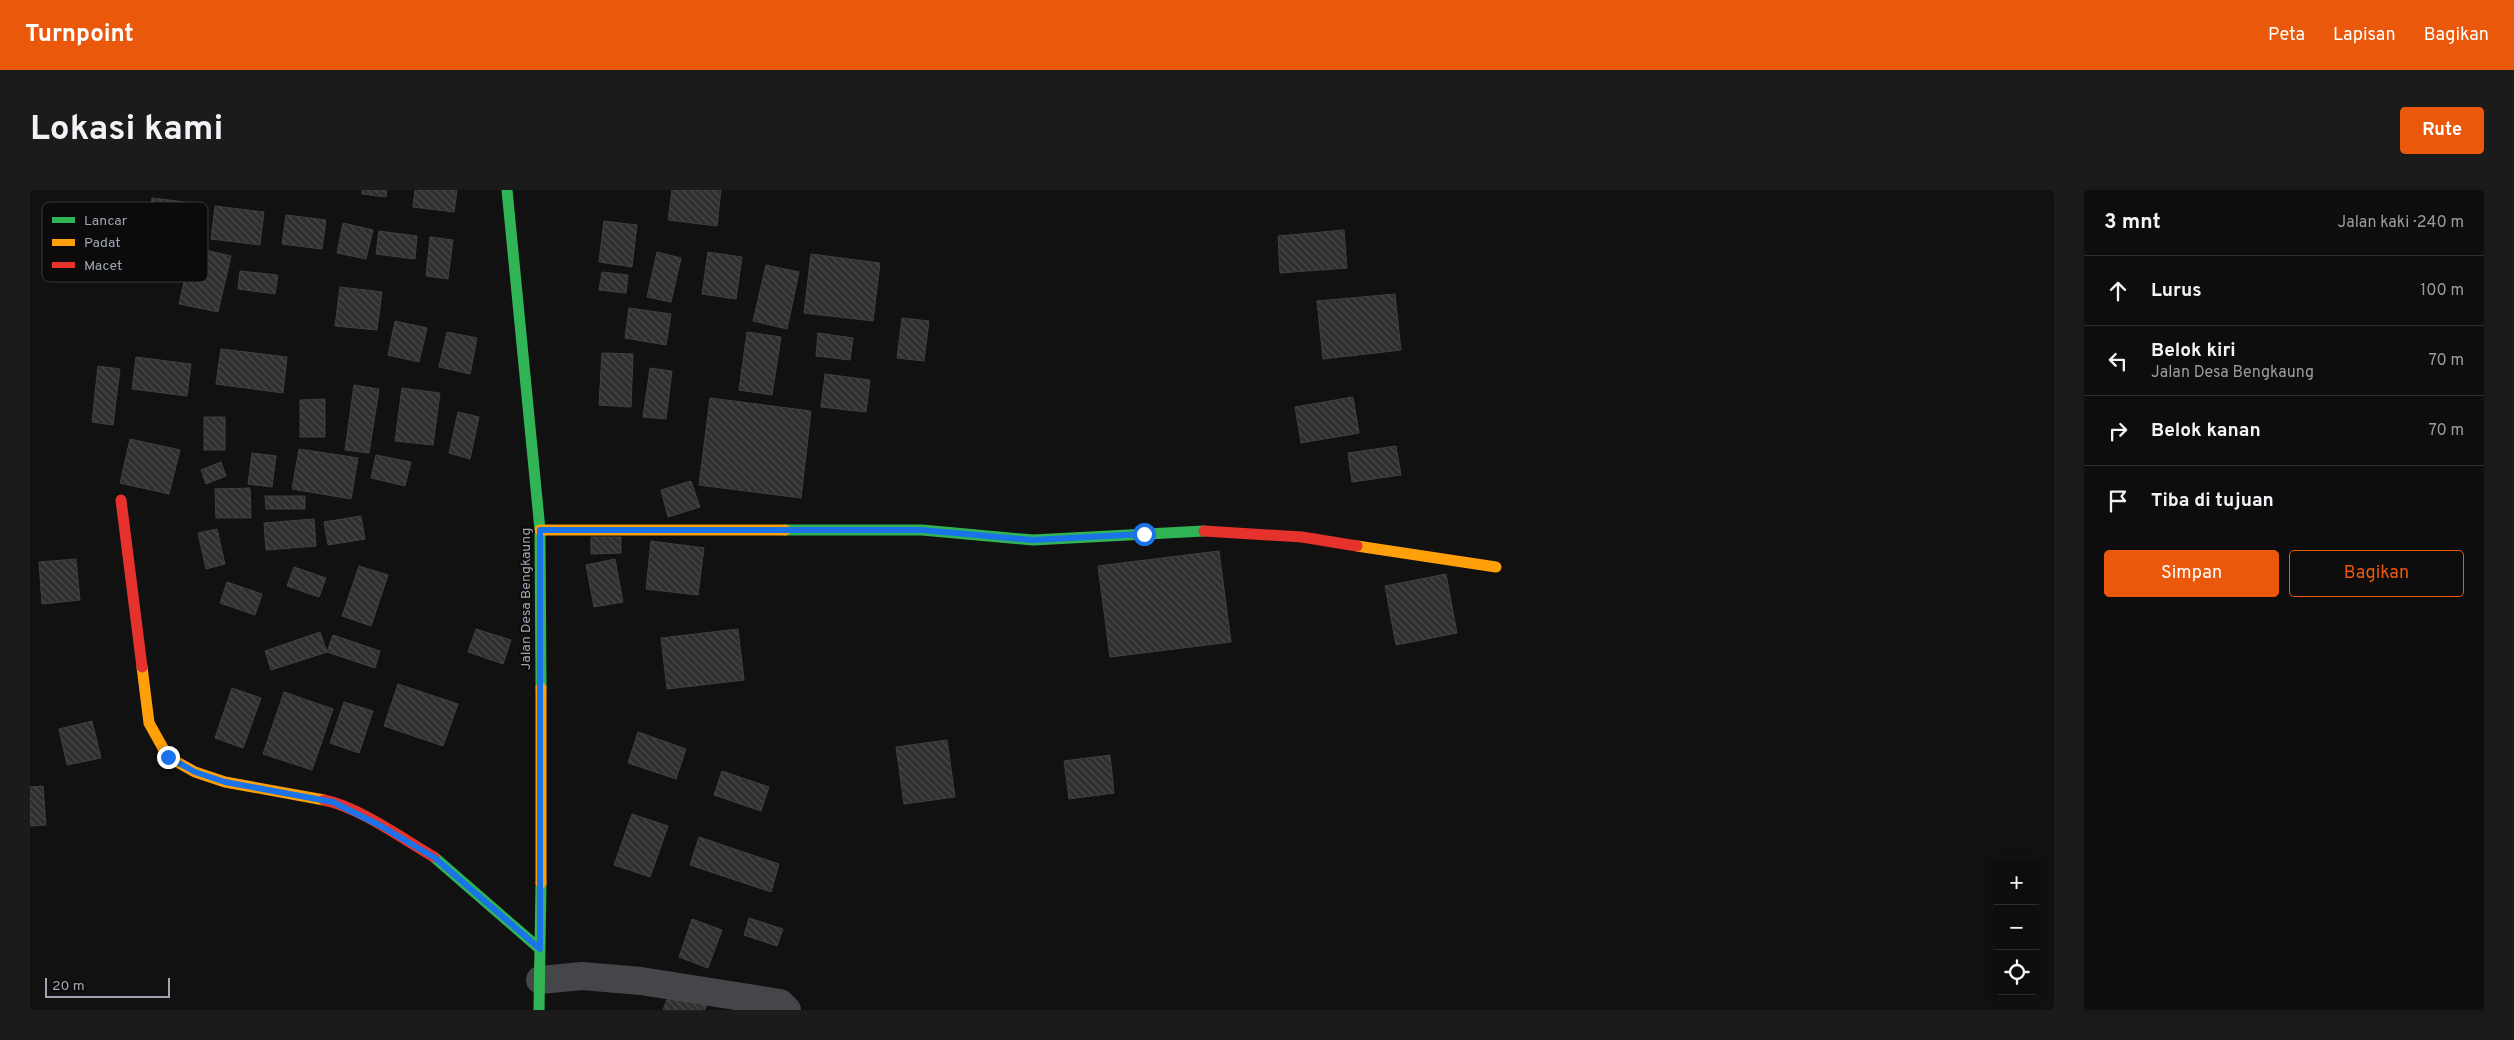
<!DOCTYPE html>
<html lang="id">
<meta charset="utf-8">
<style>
body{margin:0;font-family:Overpass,sans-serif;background:#1b1b1b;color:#f1f3f6}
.controls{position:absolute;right:15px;bottom:15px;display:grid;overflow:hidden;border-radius:5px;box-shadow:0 2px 12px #0003}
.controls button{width:45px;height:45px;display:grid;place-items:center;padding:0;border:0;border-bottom:1px solid #2d2d2e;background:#0d0d0d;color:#f1f3f6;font:25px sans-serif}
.scale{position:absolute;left:15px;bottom:12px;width:125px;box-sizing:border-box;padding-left:5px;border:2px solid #a0a5b3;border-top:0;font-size:14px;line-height:18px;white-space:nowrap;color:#a0a5b3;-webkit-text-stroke:4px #0b0b0c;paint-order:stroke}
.stop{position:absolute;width:15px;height:15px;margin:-11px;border:4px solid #1a73e8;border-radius:50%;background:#fff}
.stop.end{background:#1a73e8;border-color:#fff;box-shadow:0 1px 5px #0008}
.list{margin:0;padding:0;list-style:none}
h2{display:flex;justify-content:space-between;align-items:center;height:65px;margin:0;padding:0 20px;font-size:21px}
h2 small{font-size:16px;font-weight:400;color:#9a9c9d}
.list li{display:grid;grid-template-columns:32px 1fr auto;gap:15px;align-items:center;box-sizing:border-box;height:70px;padding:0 20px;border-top:1px solid #2d2d2e}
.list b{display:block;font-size:19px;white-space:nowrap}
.list p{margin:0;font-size:16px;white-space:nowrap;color:#9a9c9d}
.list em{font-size:16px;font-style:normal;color:#9a9c9d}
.actions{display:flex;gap:10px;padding:15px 20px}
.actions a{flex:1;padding:11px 0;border:1px solid #ea580c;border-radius:5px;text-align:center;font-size:18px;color:#ea580c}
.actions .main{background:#ea580c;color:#fff}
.icon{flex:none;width:28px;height:28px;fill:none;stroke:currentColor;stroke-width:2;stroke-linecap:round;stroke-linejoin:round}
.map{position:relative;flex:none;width:2024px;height:820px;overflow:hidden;border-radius:5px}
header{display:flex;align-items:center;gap:30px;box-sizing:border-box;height:70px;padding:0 25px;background:#ea580c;color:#fff}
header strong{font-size:24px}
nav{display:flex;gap:28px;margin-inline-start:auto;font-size:18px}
.intro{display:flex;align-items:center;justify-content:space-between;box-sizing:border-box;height:120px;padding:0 30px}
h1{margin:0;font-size:35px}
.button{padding:12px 22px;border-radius:5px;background:#ea580c;color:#fff;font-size:18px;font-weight:700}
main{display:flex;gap:30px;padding:0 30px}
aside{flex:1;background:#0d0d0d;border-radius:5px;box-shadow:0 2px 12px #0003}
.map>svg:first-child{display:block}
</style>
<header>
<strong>Turnpoint</strong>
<nav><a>Peta</a><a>Lapisan</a><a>Bagikan</a></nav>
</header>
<div class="intro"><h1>Lokasi kami</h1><a class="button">Rute</a></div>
<main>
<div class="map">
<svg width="2024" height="820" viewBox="0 0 2024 820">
<defs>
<pattern id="building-back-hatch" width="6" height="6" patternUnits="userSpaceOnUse" patternTransform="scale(1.25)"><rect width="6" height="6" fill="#2f2f30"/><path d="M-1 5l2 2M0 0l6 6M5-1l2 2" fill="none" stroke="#4a4a4c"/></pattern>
</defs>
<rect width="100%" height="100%" fill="#111"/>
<path fill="url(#building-back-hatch)" stroke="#3f4045" d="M332 0H357L356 7 332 4Z
M385 0H427L424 22 383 17Z
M642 0H691L687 36 638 30Z
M122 8 172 14 169 42 119 36Z
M185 16 234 22 230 55 181 49Z
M256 25 296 30 292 59 252 54Z
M574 31 607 35 602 77 569 72Z
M313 33 343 40 336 69 307 63Z
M1314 40 1317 78 1250 83 1248 46Z
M349 41 387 46 385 69 346 64Z
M400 47 423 50 418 89 396 86Z
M162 57 201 66 188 122 149 114Z
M627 62 651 68 641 112 617 107Z
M678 62 712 67 706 109 672 104Z
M781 64 850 73 843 131 774 123Z
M736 75 769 82 757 139 723 131Z
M210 81 248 85 245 104 208 99Z
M572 82 598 85 596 103 569 100Z
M310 97 352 102 347 140 305 136Z
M1365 104 1371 160 1293 169 1287 111Z
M599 118 641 124 636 155 595 148Z
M872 128 899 131 894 171 867 168Z
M365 131 397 138 389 172 358 165Z
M417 142 447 148 440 184 409 177Z
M717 142 751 147 742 205 709 200Z
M788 143 823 148 820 170 786 166Z
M191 159 257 167 253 203 186 194Z
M572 163 603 164 601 217 569 215Z
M106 167 161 174 157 206 102 199Z
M68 176 90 179 83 235 62 232Z
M620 178 642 181 636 229 613 227Z
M795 184 840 190 836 222 791 217Z
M324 195 349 199 339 263 315 260Z
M372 198 410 203 403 255 365 251Z
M1323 207 1329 243 1271 253 1265 217Z
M680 208 781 221 771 308 669 295Z
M295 209V247H270V210Z
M428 222 449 227 440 269 419 263Z
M174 227H195V260H174Z
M100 249 150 260 139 304 90 293Z
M1366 256 1371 285 1322 292 1318 263Z
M269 259 328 268 321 309 262 299Z
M222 263 246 266 242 297 218 294Z
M346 265 381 272 375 296 341 288Z
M191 272 196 286 176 294 171 280Z
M661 291 670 317 638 327 631 300Z
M220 298 221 328H186L185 299Z
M235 306H275V319H236Z
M331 326 335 349 298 355 294 332Z
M284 329 286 356 236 360 234 333Z
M187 339 195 374 176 379 168 343Z
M561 347H591V363L561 364Z
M621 351 674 358 668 405 616 399Z
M1189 361 1201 452 1080 467 1068 376Z
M46 369 50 410 12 414 9 372Z
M585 369 593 412 564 417 556 375Z
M329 376 358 385 341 436 312 426Z
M264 377 296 388 289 407 257 396Z
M1416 384 1427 443 1366 455 1355 396Z
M197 392 232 404 225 425 190 413Z
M446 439 481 450 473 474 438 462Z
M708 439 714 490 637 499 631 448Z
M290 442 297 462 241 480 235 461Z
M303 445 350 461 345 478 297 462Z
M368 494 428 514 413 556 354 536Z
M202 498 231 508 213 558 185 548Z
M254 502 303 519 282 580 233 564Z
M314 512 343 521 329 563 300 553Z
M62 531 71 568 37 575 29 539Z
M608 542 656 559 646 589 598 573Z
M917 550 925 607 874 614 866 557Z
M1080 565 1084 603 1039 609 1034 571Z
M692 581 739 597 731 621 684 605Z
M13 596 16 635 0 636V597Z
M602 624 638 636 620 687 584 675Z
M669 647 749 674 741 702 660 675Z
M719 728 753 739 747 756 714 745Z
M662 729 692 740 678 778 649 767Z
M640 801 677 814 675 820H633Z"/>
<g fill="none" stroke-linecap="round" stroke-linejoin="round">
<path stroke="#45464a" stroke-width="28" d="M510 790 552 786 611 791 750 813 757 820"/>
<path stroke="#30b455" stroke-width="11" d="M477 0 510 340 511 498
M755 340H892L1003 350 1174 341
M404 667 510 759
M509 820 511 693"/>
<path stroke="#ff9f0a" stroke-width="11" d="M510 340H755
M1327 356 1466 377
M112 477 119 533 138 567 165 582 195 592 294 610
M511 693V498"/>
<path stroke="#e5322d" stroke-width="11" d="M91 310 112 477
M1174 341 1272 347 1327 356
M294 610C329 617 373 649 404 667"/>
</g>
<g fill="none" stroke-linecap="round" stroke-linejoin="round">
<path stroke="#1a73e8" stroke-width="6" d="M138 567 165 582 195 592 303 612 351 636 405 668 510 759V340H892L1003 350 1114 344"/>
</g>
<g text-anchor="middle" stroke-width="4" stroke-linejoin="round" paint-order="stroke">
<g font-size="14" fill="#a0a5b3" stroke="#0b0b0c">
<text transform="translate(495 409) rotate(-90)" y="5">Jalan Desa Bengkaung</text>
</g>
</g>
<rect x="12" y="12" width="166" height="80" rx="8" fill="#0b0b0c" stroke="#38393e" stroke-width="1"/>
<rect x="22" y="27" width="23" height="6" fill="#30b455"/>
<rect x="22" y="49" width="23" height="7" fill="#ff9f0a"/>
<rect x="22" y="72" width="23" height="6" fill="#e5322d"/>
<g font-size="14" fill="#a0a5b3">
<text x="54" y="35">Lancar</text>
<text x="54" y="57">Padat</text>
<text x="54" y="80">Macet</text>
</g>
</svg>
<div class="controls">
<button>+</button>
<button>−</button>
<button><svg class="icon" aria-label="locate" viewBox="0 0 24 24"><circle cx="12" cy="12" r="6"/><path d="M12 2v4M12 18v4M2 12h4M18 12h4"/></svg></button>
</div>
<div class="scale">20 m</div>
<div class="stop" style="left:1114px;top:344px"></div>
<div class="stop end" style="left:138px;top:567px"></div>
</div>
<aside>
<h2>3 mnt<small>Jalan kaki · 240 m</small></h2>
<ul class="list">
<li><svg class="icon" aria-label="ahead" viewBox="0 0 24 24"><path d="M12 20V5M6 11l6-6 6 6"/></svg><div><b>Lurus</b></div><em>100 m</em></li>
<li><svg class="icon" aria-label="left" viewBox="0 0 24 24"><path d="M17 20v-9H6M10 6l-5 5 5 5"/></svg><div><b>Belok kiri</b><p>Jalan Desa Bengkaung</p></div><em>70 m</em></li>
<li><svg class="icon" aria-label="right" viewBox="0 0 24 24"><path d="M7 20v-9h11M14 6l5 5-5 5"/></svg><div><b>Belok kanan</b></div><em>70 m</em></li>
<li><svg class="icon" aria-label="arrive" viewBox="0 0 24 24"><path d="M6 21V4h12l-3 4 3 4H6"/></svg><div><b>Tiba di tujuan</b></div></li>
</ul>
<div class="actions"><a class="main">Simpan</a><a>Bagikan</a></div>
</aside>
</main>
